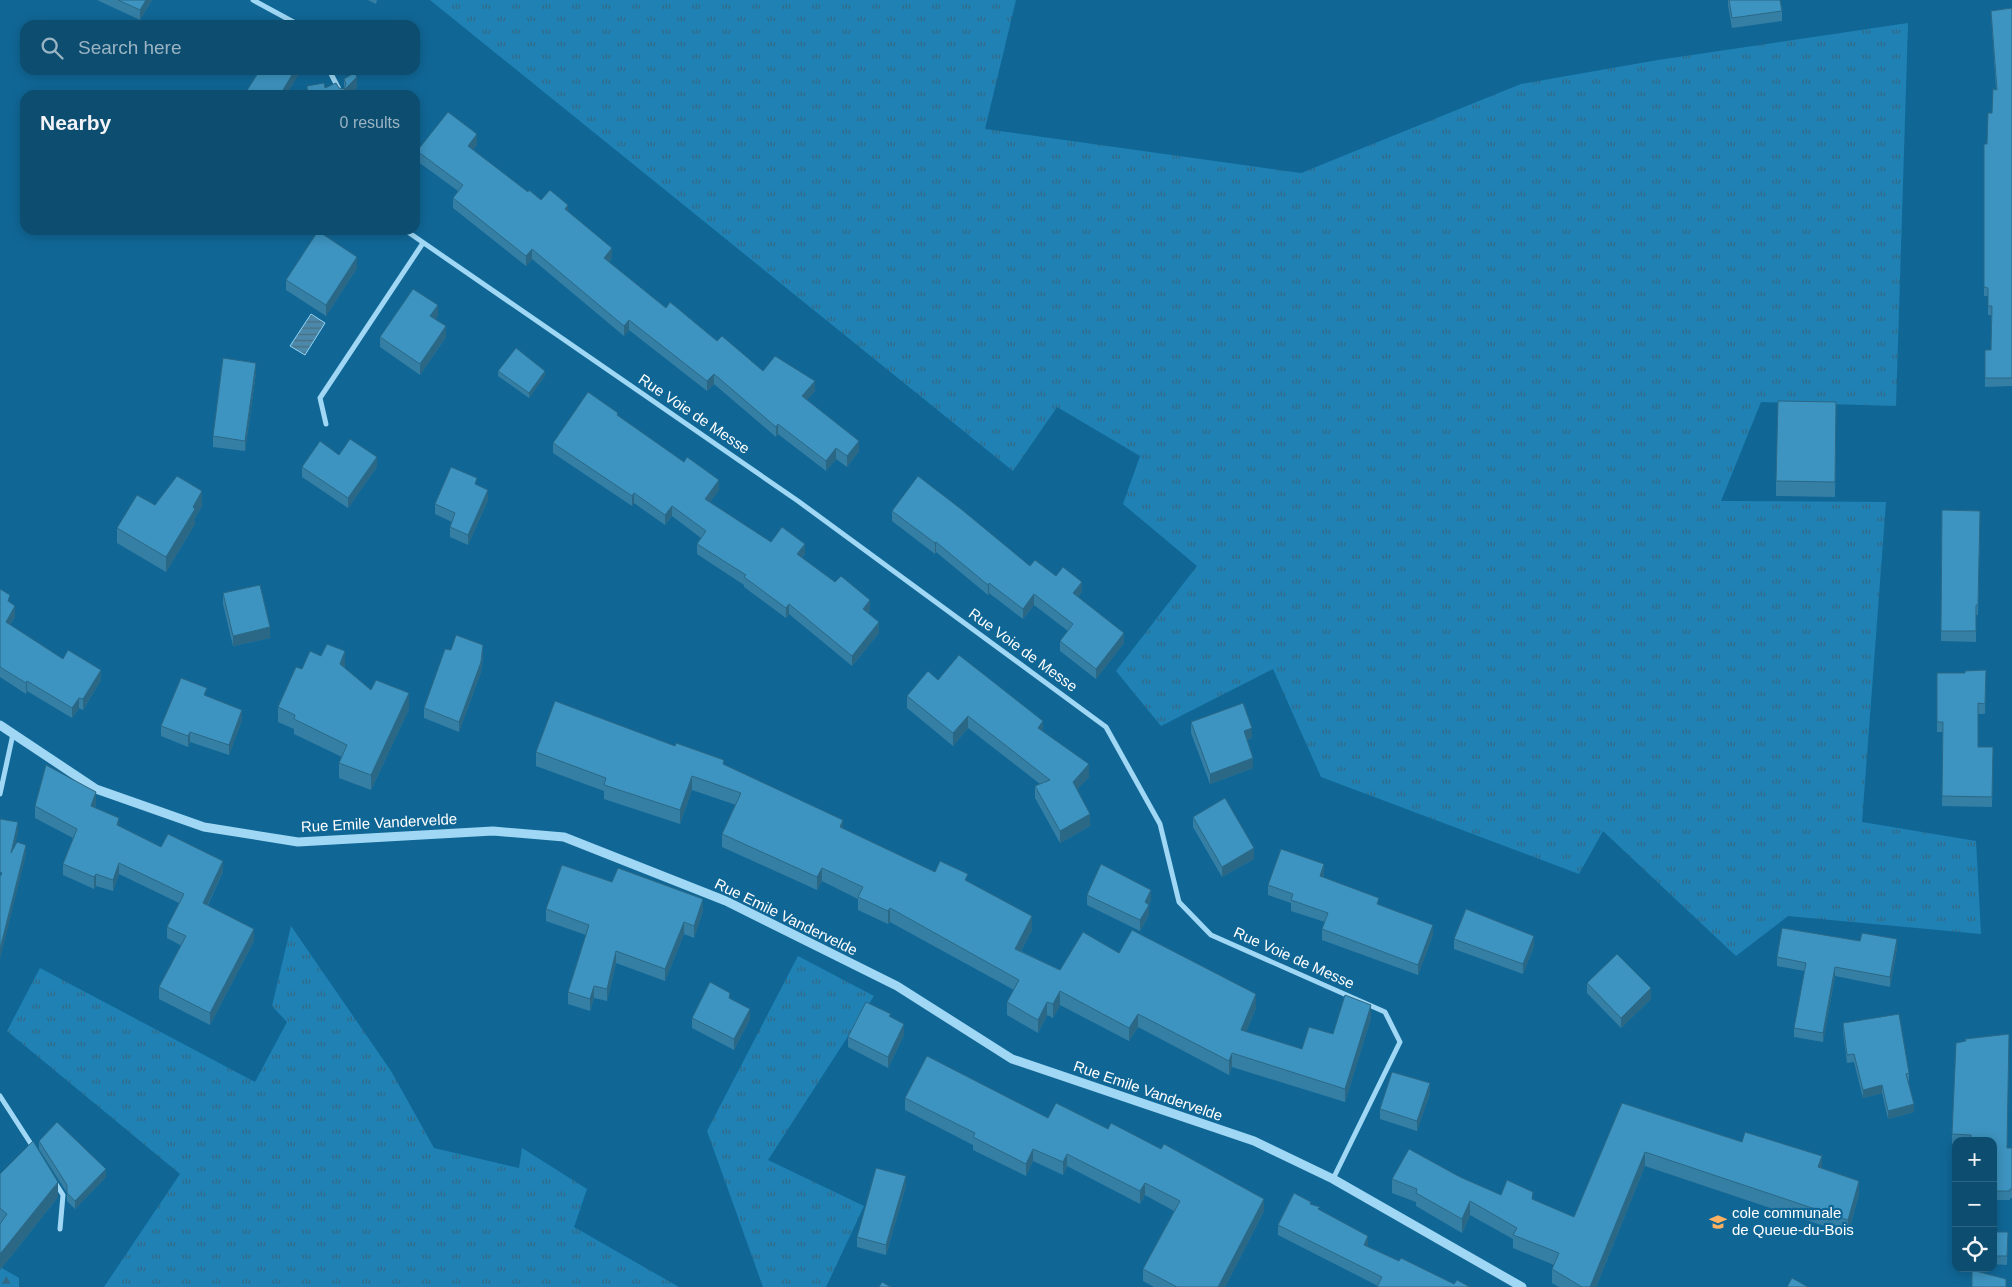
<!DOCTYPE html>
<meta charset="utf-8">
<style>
body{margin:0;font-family:Arial,sans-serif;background:#155475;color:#f1f3f6}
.controls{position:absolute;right:15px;bottom:15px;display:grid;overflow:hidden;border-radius:10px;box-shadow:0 2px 12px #0003}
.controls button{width:45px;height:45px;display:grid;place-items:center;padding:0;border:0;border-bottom:1px solid #2c6483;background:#0c4d70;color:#f1f3f6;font:25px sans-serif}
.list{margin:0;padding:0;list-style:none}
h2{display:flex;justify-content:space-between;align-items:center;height:65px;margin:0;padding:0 20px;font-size:21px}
h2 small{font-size:16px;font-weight:400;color:#9ab4c3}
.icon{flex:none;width:28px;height:28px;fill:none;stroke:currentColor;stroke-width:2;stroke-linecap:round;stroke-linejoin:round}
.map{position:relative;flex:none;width:2012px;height:1287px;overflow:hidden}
.search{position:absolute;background:#0c4d70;box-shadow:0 2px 12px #0003;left:20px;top:20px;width:400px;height:55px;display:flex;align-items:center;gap:12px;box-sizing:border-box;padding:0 18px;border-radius:15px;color:#9ab4c3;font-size:19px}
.panel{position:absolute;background:#0c4d70;box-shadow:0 2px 12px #0003;left:20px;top:90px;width:400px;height:145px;border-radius:15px}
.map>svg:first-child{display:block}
</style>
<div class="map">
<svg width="2012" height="1287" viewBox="0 0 2012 1287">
<defs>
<pattern id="grass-tufts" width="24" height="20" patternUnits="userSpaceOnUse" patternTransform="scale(1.25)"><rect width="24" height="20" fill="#1f81b4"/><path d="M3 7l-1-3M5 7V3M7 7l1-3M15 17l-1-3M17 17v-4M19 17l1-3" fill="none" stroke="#336985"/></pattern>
<pattern id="forest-firs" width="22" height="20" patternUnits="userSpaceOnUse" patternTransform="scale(1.25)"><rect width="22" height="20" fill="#1f81b4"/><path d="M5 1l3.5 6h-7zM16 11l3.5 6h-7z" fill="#336985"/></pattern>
<pattern id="water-rules" width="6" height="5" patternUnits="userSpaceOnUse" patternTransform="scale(1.25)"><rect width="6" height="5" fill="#4b88a9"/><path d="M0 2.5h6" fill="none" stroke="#4b7084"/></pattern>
</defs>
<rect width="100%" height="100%" fill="#106796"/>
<path fill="url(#grass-tufts)" d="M430 0H1016L985 129 1301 173 1521 84 1658 60 1908 23 1896 406 1761 402 1721 501 1886 502 1862 822 1976 841 1981 934 1788 916 1736 956 1603 831 1579 874 1321 777 1273 669 1161 726 1116 671 1197 566 1123 504 1140 456 1057 407 1013 471Z
M291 926 391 1071 434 1148 519 1168 522 1148 587 1189 574 1227 679 1287H104L180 1174 7 1031 40 968 255 1082 287 1022 272 1006Z
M798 956 874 996 768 1160 864 1206 826 1287H763L707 1131Z"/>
<path fill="url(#forest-firs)" d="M0 1267 19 1278V1287H0Z"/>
<path fill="url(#water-rules)" stroke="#91d6f7" d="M311 314 325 323 305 355 290 346Z"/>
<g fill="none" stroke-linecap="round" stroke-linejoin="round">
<path stroke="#9fd7f4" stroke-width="5" d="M253 0 299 25
M329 70 342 95
M405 230 798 501 1106 727 1160 824 1179 902 1211 935 1385 1012 1400 1042 1333 1179
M326 424 320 398 423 243
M0 794 13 734
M0 1096 33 1147
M56 1184 63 1195 60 1229"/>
<path stroke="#9fd7f4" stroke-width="9" d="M0 725 96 789 204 827 298 842 493 831 564 837 726 901 897 986 1012 1059 1254 1141 1333 1179 1522 1287"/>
</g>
<path fill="#357fa5" d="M97 0H152L140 20Z
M368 0H377L376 4Z
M1728 0H1780L1782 11V21L1732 28 1728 5Z
M2012 8V386L1985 387V350H1991V315H1988V296H1984V144H1987L1996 90 1991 11Z
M344 79 357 88 350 95H307V86L325 88 344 89Z
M477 145 473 150 528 192 541 200 568 212 612 258 609 262 666 308 763 371 815 391 807 400 859 451 847 467 836 459 826 471 778 434 776 437 714 384 707 391 629 330 624 336 532 259 526 266 453 208V198L458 191 417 161V151Z
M357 268 326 316 286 290V280Z
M438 316 435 319 446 337 420 375 380 347V337Z
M498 371 545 376 529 398 498 376Z
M256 373 245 451 213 447V436Z
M1836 402 1835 497 1776 496V481Z
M618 416 719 490 710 502 771 542 805 554 802 558 870 610 868 613 879 633 852 666 789 614 786 618 744 587V585L697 554V544L701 538 672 516 665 525 634 503 632 506 553 453V443Z
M339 455 377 467 348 508 302 477V467Z
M477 485 488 500 468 545 450 537V527L452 522 435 514V504Z
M155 505 202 506 195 518V524L166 572 117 543V528Z
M1942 510 1980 511 1978 615H1976V642L1941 641Z
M892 511 1056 576 1082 592 1078 597 1124 643 1096 679 1060 651V641L1068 631 1034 605 1023 619 989 593 988 595 936 552 935 554 892 521Z
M0 589 10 603 15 617 10 625 63 659 101 680 83 710 79 708 72 718 27 691 26 694 0 677Z
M223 593 270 638 233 646 223 604Z
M483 656 481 672 459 732 424 718V708Z
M345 666 344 668 371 690 409 709 371 790 339 778V763L342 757 294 734V729L278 722V707L302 669Z
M1986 670 1985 714H1978V747H1993L1992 807 1942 806 1943 732H1937V673H1965Z
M938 680 1043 732 1089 777 1077 789 1090 826 1060 843 1035 798V786L1040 784 968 728 953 746 907 708V696Z
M207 696 242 720 229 755 190 742 188 747 161 736V726Z
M1191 722 1252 738 1247 740 1253 768 1210 784 1191 733Z
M675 746 724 765 843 829 935 872 968 881 1032 930 1021 951 1060 970 1119 953 1256 1008 1246 1032 1302 1049 1333 1034 1371 1018 1345 1102 1232 1067 1229 1075 1138 1027 1129 1041 1060 1005 1053 1018 1047 1015 1038 1033 1007 1015V1002L1014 990 890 922 888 924 858 910V899L822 881 817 890 722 847V834L736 805 692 790 680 824 604 799V791L536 766V752Z
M96 804 95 807 119 826 161 847 223 872 208 905 254 941 210 1025 159 999V987L182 946 167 938V927L179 903 119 874 113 891 96 886 94 889 63 875V864L73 838 35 818V806Z
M1193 817 1254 859 1222 877 1193 827Z
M1324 874 1323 877 1379 905 1433 935 1418 975 1322 940V929L1325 922 1291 911V903L1268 895V885Z
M612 882 703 911 694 938 684 934 665 981 616 963 607 1001 594 998 590 1011 568 1004V992L586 935 546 921V909Z
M1087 895 1151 900 1149 905V915L1140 931 1087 905Z
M1454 939 1534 946 1523 974 1454 949Z
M1897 949 1890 987 1835 976 1823 1042 1794 1037V1028L1805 971 1777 966V957Z
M1587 983 1651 999 1621 1028 1587 993Z
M730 999 750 1019 734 1050 692 1028V1018Z
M891 1017 904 1035 888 1068 848 1047V1037Z
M1843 1023 1909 1073V1081H1908L1914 1112 1888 1119 1882 1093 1863 1098 1854 1062 1847 1063 1843 1031Z
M1965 1039 2007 1148H2012V1198H2010V1200H1993V1141H1956V1144H1952V1134Z
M1430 1093 1417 1131 1380 1119V1109Z
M905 1098 1048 1118 1264 1211 1225 1287H1154L1143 1281V1269L1174 1211 1145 1195 1140 1204 1067 1166 1063 1175 1033 1161 1026 1176 973 1150V1145L905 1110Z
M1622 1103 1822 1168 1859 1194 1848 1234 1645 1166 1596 1287H1559L1552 1283V1269L1554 1265 1513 1248V1239L1470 1215 1462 1233 1416 1206V1202L1392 1193V1179L1460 1177 1501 1195 1533 1200 1574 1217Z
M39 1141 106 1177 75 1209 67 1201V1193L39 1149Z
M0 1174 58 1197 0 1270 1 1223H0Z
M906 1186 886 1255 857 1247V1237Z
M1311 1204 1368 1246V1247L1399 1261 1454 1284 1470 1287 1378 1286 1278 1235V1225Z
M1993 1232H2008L2007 1265 1993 1264Z"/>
<path fill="#2b6886" d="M146 0H152L140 20V10Z
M295 70H302L286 95H280Z
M357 77V88L350 95H339Z
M477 134V145L468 156V146Z
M568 205V215L565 209Z
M612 248V258L604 268V258Z
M532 249V259L526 266V256Z
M357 257V268L326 316V305Z
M438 305V316L430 326V316Z
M629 320V330L624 336V326Z
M446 326V337L420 375V364Z
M256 363V373L245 451V441Z
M545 371V376L529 398V393Z
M714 374V384L707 391V381Z
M815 381V391L802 406V396Z
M778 424V434L776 437V427Z
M859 441V451L847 467V456Z
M836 448V459L826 471V461Z
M377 457V467L348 508V498Z
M719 480V490L705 509V499Z
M488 490V500L468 545V535Z
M202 491V506L195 518V524L166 572V557Z
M634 493V503L632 506V496Z
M672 506V516L665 525V515Z
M936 542V552L935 554V543Z
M805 544V554L797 564V554Z
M1082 582V592L1073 603V593Z
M989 583V593L988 595V585Z
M1034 594V605L1023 619V609Z
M870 600V610L863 619V609Z
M789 604V614L786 618V608Z
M15 606V617L6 632V622Z
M879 622V633L852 666V656Z
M270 627V638L233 646V636Z
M1124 633V643L1096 679V669Z
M483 645V656L481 672 459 732V722Z
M345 651V666L340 679V664Z
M101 670V680L83 710V699Z
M27 681V691L26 694V683Z
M409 693V709L371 790V775Z
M79 698V708L72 718V708Z
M242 710V720L229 755V745Z
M968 716V728L953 746V733Z
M1043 721V734L1038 728Z
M1252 728V738L1244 741V731Z
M190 732V742L188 747V736Z
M1253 758V768L1210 784V774Z
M1089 764V777L1073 794V782Z
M692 776V790L680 824V810Z
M96 792V804L91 817V806Z
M1090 814V826L1060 843V831Z
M119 818V830L117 825Z
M843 820V833L840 827Z
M18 822V832L11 863V853Z
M26 845V855L0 959V949Z
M1254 848V859L1222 877V867Z
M223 861V872L203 914V903Z
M119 863V874L113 891V880Z
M1324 864V874L1320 886V876Z
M822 868V881L817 890V877Z
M96 874V886L94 889V877Z
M1151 890V900L1148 907 1149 905V915L1140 931V920L1145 902Z
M703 899V911L694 938V926Z
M890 908V922L888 924V911Z
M1032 916V930L1015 962V949Z
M684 922V934L665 981V969Z
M1433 925V935L1418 975V965Z
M254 929V941L210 1025V1013Z
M1534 936V946L1523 974V964Z
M1897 939V949L1890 987V977Z
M616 951V963L607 1001V989Z
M1835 967V976L1823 1042V1033Z
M594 986V998L590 1011V999Z
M1651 988V999L1621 1028V1018Z
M1060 991V1005L1053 1018V1004Z
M1256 994V1008L1241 1044V1030Z
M1047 1002V1015L1038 1033V1020Z
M1371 1005V1018L1345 1102V1089Z
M750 1009V1019L734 1050V1039Z
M1138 1014V1027L1129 1041V1028Z
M904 1024V1035L888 1068V1057Z
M1232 1053V1067L1229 1075V1061Z
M1430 1083V1093L1417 1131V1121Z
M1882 1085V1093L1863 1098V1090Z
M1914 1104V1112L1888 1119V1111Z
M1033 1149V1161L1026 1176V1164Z
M1645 1152V1166L1596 1287H1590Z
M1067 1154V1166L1063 1175V1162Z
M1822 1156V1170L1818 1167Z
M106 1169V1177L75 1209V1201Z
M906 1176V1186L886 1255V1245Z
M1859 1181V1194L1848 1234V1220Z
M58 1182V1197L0 1270V1254Z
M1145 1183V1195L1140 1204V1191Z
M1264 1199V1211L1225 1287H1218Z
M1470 1201V1215L1462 1233V1219Z
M1368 1236V1246L1364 1255V1245Z"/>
<path fill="#3e94c0" stroke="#2b6886" d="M118 0H146L140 10Z
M1729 0H1780L1782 11 1732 18Z
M2012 8V378H1985V350H1991L1992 306H1988V288L1984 287V144H1987L1988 113H1992L1993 89 1997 90 1991 11Z
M260 70H295L280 95H244Z
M354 73 357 77 339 95H308L307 86 324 83 325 88 336 83 339 88 344 89 346 84 344 79Z
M448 112 477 134 468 146 528 192 529 190 541 200 550 190 568 205 565 209 612 248 604 258 666 308 670 302 717 341 722 336 763 371 775 356 815 381 802 396 859 441 847 456 836 448 826 461 778 424 776 427 714 374 707 381 629 320 624 326 532 249 526 256 453 198 463 185 417 151Z
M318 231 357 257 326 305 286 280Z
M413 289 438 305 430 316 446 326 420 364 380 337Z
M516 348 545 371 529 393 498 371Z
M223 358 256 363 245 441 213 436Z
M588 392 618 413 617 415 684 462 687 457 719 480 705 499 771 542 782 527 805 544 797 554 835 582 841 576 870 600 863 609 879 622 852 656 789 604 786 608 744 577 746 575 697 544 706 531 672 506 665 515 634 493 632 496 553 443Z
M1778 401 1836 402 1835 482 1776 481Z
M350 439 377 457 348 498 302 467 320 441 339 455Z
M451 467 477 478 475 484 488 490 468 535 450 527 455 513 435 504Z
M177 476 202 491 193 507 195 509 166 557 117 528 137 495 155 505Z
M918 476 961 509 1030 566 1035 560 1056 576 1063 567 1082 582 1073 593 1124 633 1096 669 1060 641 1073 624 1034 594 1023 609 989 583 988 585 936 542 935 543 892 511Z
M1942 510 1980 511 1978 605H1976V631H1941Z
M260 585 270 627 233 636 223 593Z
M0 589 10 595 8 601 15 606 6 622 63 659 68 650 101 670 83 699 79 698 72 708 27 681 26 683 0 667Z
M456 635 483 645 481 662 459 722 424 708 445 649 451 650Z
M327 644 345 651 340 664 371 690 376 680 409 693 371 775 339 763 347 745 294 719 295 715 278 707 296 667 302 669 310 651 321 656Z
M959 655 1043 721 1038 728 1089 764 1073 782 1090 814 1060 831 1035 786 1050 780 968 716 953 733 907 696 928 671 938 680Z
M1986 670 1985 704 1978 703V747H1993L1992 797 1942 796 1943 722H1937V673H1965V671Z
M181 678 207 688 204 695 242 710 229 745 190 732 188 736 161 726Z
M555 701 675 746 676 743 724 760 723 764 843 820 840 827 935 872 940 861 968 874 965 880 1032 916 1015 949 1060 970 1083 932 1119 953 1132 930 1256 994 1241 1030 1302 1049 1309 1027 1333 1034 1345 995 1371 1005 1345 1089 1232 1053 1229 1061 1138 1014 1129 1028 1060 991 1053 1004 1047 1002 1038 1020 1007 1002 1019 980 890 908 888 911 858 897 863 887 822 868 817 877 722 834 741 793 692 776 680 810 604 785 606 778 536 752Z
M1243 703 1252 728 1244 731 1253 758 1210 774 1191 722Z
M46 765 96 792 91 806 119 818 117 825 161 847 168 834 223 861 203 903 254 929 210 1013 159 987 186 936 167 927 184 894 119 863 113 880 96 874 94 877 63 864 77 829 35 806Z
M1225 798 1254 848 1222 867 1193 817Z
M0 819 18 822 11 853 17 842 26 845 0 949V877L2 873 0 872Z
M1281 849 1324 864 1320 876 1379 898 1377 904 1433 925 1418 965 1322 929 1328 913 1291 900 1293 894 1268 885Z
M1101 864 1151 890 1145 902 1149 905 1140 920 1087 895Z
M562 865 612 882 618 868 703 899 694 926 684 922 665 969 616 951 607 989 594 986 590 999 568 992 589 925 546 909Z
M1466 909 1534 936 1523 964 1454 939Z
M1782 928 1860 941 1862 933 1897 939 1890 977 1835 967 1823 1033 1794 1028 1806 963 1777 957Z
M1617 954 1651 988 1621 1018 1587 983Z
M710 982 730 993 729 998 750 1009 734 1039 692 1018Z
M866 1002 891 1014 889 1016 904 1024 888 1057 848 1037Z
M1899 1014 1909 1073 1906 1074 1914 1104 1888 1111 1882 1085 1863 1090 1854 1054 1847 1055 1843 1023Z
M2009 1034 2007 1148H2012V1189H2010V1191H1993V1141H1971V1135L1952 1134 1956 1043 1966 1041 1965 1039Z
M927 1056 1048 1118 1056 1103 1108 1129 1111 1123 1161 1149 1164 1144 1264 1199 1218 1287H1177L1143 1269 1180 1201 1145 1183 1140 1191 1067 1154 1063 1162 1033 1149 1026 1164 973 1137 975 1133 905 1098Z
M1392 1072 1430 1083 1417 1121 1380 1109Z
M1622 1103 1742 1142 1745 1132 1822 1156 1818 1167 1859 1181 1848 1220 1645 1152 1590 1287H1582L1552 1269 1559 1253 1513 1235 1517 1228 1470 1201 1462 1219 1416 1193 1417 1189 1392 1179 1409 1149 1460 1177 1501 1195 1507 1180 1533 1192 1532 1199 1574 1217Z
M57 1122 106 1169 75 1201 67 1193V1185L39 1141Z
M33 1141 58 1182 0 1254V1224L7 1214 0 1208V1174Z
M876 1168 906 1176 886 1245 857 1237Z
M1294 1193 1311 1202 1310 1204 1320 1207 1318 1209 1368 1236 1364 1245 1399 1261 1401 1258 1454 1284 1457 1280 1470 1287H1377L1382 1277 1278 1225Z
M1993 1232H2008L2007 1256H1993Z
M1972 1270 2006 1279V1287H1972Z
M1792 1278 1808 1287H1787Z
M882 1282 891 1287H879Z"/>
<defs>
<g id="school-bare" transform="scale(1.35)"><path d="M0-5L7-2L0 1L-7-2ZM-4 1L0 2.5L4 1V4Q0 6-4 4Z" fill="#ffb162" stroke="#106796" stroke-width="2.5" paint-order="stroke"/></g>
</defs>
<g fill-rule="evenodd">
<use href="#school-bare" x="1718" y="1222"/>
</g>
<g text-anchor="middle" stroke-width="4.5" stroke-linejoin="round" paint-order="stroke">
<g font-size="15" fill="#fff" stroke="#106796">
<text transform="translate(694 414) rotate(34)" y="5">Rue Voie de Messe</text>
<text transform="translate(1023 650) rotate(36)" y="5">Rue Voie de Messe</text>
<text transform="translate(379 823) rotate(-3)" y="5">Rue Emile Vandervelde</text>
<text transform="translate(786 917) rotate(26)" y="5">Rue Emile Vandervelde</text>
<text transform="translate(1294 958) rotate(24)" y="5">Rue Voie de Messe</text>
<text transform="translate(1148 1091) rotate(19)" y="5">Rue Emile Vandervelde</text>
</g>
<g font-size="15" fill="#fff" stroke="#106796" text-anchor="start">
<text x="1732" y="1218">cole communale<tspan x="1732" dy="17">de Queue-du-Bois</tspan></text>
</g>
</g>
</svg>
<div class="controls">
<button>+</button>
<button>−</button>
<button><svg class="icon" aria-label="locate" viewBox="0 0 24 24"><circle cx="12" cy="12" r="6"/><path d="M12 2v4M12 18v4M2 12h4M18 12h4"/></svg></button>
</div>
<div class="search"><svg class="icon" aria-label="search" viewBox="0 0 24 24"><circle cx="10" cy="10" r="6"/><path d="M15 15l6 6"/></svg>Search here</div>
<section class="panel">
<h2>Nearby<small>0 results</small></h2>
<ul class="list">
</ul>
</section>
</div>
